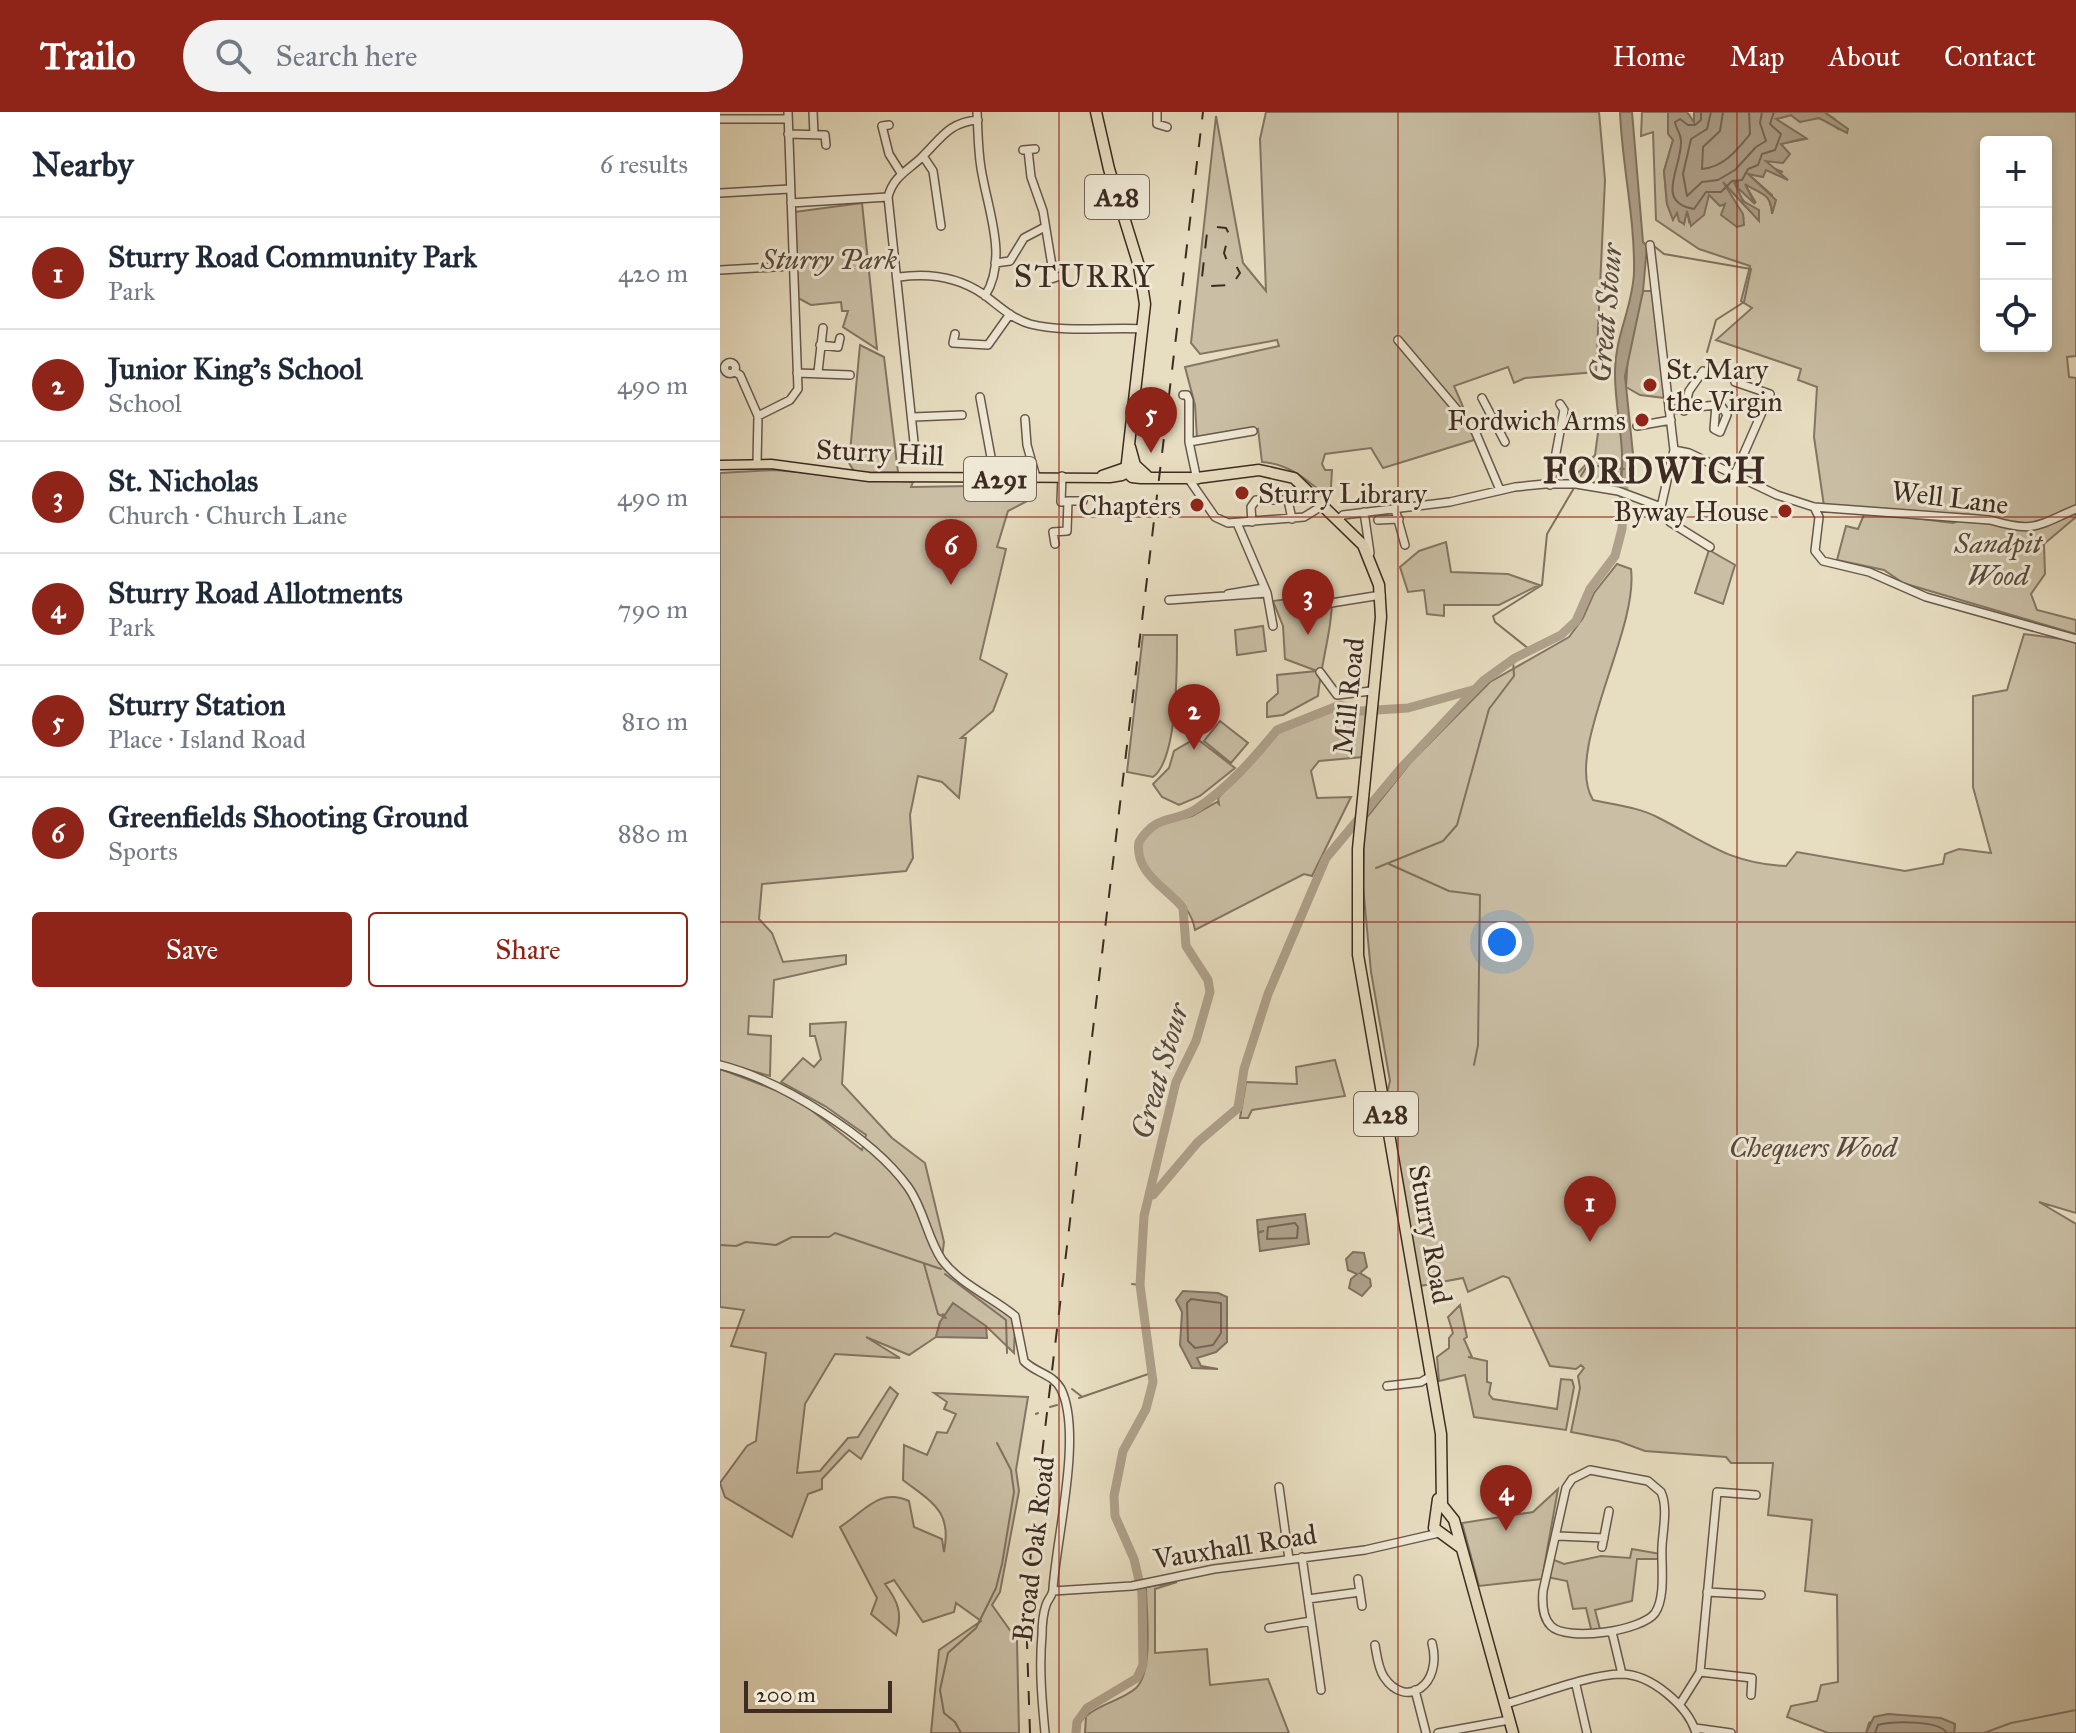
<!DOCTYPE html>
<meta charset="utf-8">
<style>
body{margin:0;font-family:"IM FELL Great Primer",serif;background:#f2f2f3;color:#1f2937}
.controls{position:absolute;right:24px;top:24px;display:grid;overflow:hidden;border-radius:8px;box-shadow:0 4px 12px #0003}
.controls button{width:72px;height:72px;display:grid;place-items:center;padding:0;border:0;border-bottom:2px solid #e0e1e3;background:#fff;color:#1f2937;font:40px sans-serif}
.scale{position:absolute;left:24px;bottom:20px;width:148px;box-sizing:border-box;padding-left:8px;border:4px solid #3e2b22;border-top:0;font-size:22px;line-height:28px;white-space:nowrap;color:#3e2b22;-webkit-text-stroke:6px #efe9d6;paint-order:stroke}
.you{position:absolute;left:782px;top:830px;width:28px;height:28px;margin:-20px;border:6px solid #fff;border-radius:50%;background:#1a73e8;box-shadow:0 0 0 12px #1a73e833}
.badge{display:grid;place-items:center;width:52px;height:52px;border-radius:50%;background:#8f2418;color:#fff;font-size:26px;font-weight:700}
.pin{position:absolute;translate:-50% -66px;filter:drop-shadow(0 2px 4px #0008)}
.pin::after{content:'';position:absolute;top:42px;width:28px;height:24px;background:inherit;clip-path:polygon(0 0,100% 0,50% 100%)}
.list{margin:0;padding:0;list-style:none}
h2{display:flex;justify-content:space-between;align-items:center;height:104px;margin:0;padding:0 32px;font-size:34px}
h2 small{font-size:26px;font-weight:400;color:#747a83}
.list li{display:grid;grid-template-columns:52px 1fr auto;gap:24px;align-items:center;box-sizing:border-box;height:112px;padding:0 32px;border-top:2px solid #e0e1e3}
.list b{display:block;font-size:30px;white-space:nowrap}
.list p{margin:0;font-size:26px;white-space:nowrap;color:#747a83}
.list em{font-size:26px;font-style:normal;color:#747a83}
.actions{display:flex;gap:16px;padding:24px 32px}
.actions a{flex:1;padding:18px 0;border:2px solid #8f2418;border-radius:8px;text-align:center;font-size:28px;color:#8f2418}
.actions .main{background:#8f2418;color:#fff}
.icon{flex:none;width:44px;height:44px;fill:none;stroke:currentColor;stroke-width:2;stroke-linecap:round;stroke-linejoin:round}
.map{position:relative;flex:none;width:1356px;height:1621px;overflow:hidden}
header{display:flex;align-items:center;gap:48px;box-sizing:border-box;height:112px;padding:0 40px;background:#8f2418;color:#fff}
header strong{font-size:38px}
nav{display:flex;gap:44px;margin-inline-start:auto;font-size:28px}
.search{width:560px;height:72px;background:#f2f2f3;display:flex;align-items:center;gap:20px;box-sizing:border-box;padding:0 28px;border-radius:44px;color:#747a83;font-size:30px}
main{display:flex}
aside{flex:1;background:#fff}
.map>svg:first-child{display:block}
</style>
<header>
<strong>Trailo</strong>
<div class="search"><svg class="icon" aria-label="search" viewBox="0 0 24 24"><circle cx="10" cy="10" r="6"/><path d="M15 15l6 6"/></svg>Search here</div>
<nav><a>Home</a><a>Map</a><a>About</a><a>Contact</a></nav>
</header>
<main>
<aside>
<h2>Nearby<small>6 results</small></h2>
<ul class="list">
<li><span class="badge">1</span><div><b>Sturry Road Community Park</b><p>Park</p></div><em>420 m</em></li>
<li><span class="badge">2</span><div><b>Junior King's School</b><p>School</p></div><em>490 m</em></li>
<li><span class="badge">3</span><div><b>St. Nicholas</b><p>Church · Church Lane</p></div><em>490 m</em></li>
<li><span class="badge">4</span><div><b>Sturry Road Allotments</b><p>Park</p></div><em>790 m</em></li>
<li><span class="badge">5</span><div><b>Sturry Station</b><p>Place · Island Road</p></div><em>810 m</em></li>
<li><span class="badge">6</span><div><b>Greenfields Shooting Ground</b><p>Sports</p></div><em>880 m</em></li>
</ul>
<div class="actions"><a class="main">Save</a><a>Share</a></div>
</aside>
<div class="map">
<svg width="1356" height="1621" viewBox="0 0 1356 1621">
<rect width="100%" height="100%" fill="#e7ddc0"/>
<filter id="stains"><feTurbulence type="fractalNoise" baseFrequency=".0025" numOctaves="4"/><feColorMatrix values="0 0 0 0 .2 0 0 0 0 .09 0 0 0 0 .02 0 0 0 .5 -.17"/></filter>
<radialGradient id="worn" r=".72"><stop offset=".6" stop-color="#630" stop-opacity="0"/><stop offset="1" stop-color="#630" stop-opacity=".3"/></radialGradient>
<path fill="#cabfa5" stroke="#847564" stroke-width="2" fill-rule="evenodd" d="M546 0H879L885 68 876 260 805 266 794 271 788 255 734 274 757 327 663 356 651 336 605 342 602 352 605 358H612L611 375 606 384C586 367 569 352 542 350L538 317 477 326 475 293 465 255 559 234 557 228 480 242 471 231 496 4 523 151 546 179 540 27Z
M922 0H948V21L953 28 944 59 947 92 953 107 956 100 964 112 967 97 969 110 984 98 989 81 1024 107 1002 70 1038 107 1016 79 1014 69 1036 91 1023 69 1047 82 1052 98V83L1027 61 1045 58 1063 60 1048 54 1046 48 1057 47 1060 32 1086 27 1054 8 1071 3 1080 10C1094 3 1105 5 1117 16L1115 7 1104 0H1356V244L1347 245 1349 265 1356 266V405L1324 432 1325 462 1311 482 1317 498 1356 508V522L1183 471 1164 458 1117 448 1126 414 1138 417 1145 400 1233 411 1252 403 1104 394 1094 325 1097 275 1078 268 1081 257 996 228 1032 196 1021 189 1030 154 979 137 936 108 933 20 921 24ZM1266 30H1326V234H1266Z
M142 91 157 237 123 215 128 199H122L121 190 91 193 76 185 74 100Z
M923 179H934L945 286 920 283 906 275 908 242Z
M140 233 164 245 178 360 135 361 129 351Z
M900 304 903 342 900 374 852 367 875 343 880 306Z
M54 358 193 370 191 375 310 373 315 385 288 399 277 435 286 437 260 547 287 562 273 599 241 626H246L239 686 222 670 198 664 190 703 193 746 186 759 42 772 39 807 52 821 63 850 126 843V852L54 868 52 905 29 904 28 922 51 924 50 964 0 950V361Z
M726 430 731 460 788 462 819 473 779 493H724V504L707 502 704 478 688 480 680 455 699 439Z
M989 438 1015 453 1003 492 975 481Z
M897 452 911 457C919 519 843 640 873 688 895 693 919 695 939 706 986 730 1010 752 1066 754L1077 740 1185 759 1223 752 1225 742 1239 737 1271 741 1253 675V584L1287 578 1304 522 1356 529V1101L1319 1090 1356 1112V1621H1234L1235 1612 1168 1602 1149 1611 1146 1621H1108L1067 1605 1071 1594 1097 1589 1101 1573 1118 1570 1117 1483 1085 1479 1092 1408 1048 1403 1053 1351H1011L1006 1345 925 1339 898 1329 851 1320 860 1276 858 1264 864 1256 861 1253 856 1257 830 1254 789 1166 783 1164 748 1180 743 1166 700 1174 667 981 670 969 651 860 643 774 644 709 691 650 770 570 849 525 863 506 874 481Z
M612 481C613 517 601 549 598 584L563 603 547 605V591L558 581 557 563 597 559 565 547 563 514 553 489Z
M543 514 546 539 517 543 515 518Z
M423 523H457C457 554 458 647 433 665L407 660Z
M620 596 646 602 643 645 599 649 591 659 597 686 631 685 592 764 584 762 475 818C469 778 414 769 422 729L433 714 472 704 497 690 499 692 498 686 557 621 569 613Z
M500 609 528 631 511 651 484 629Z
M476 626 515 656 480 684 459 693 442 685 433 672 449 656 454 639Z
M126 910 122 972 172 1026 205 1051 224 1130 221 1153 295 1208 294 1241 268 1216 236 1195 227 1204 222 1202 226 1206 220 1210 216 1225 189 1243 146 1225 180 1246 115 1242 85 1292 77 1361 100 1359 128 1326 138 1325 170 1275 178 1282 141 1347 129 1338 102 1367V1377L88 1382 72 1425 5 1385 0 1371 27 1334 36 1329 46 1241 11 1234 24 1198 0 1195V957L76 986 142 1038 146 1023 105 994 61 970 83 946 94 955 101 947 95 924H90V912Z
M615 948 625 984 532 998 528 1006H520L526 970 577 972 576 955Z
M740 1193 747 1225 744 1227 752 1245H748L767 1249V1270L771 1271 769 1282 773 1287 837 1297 841 1267 852 1268 854 1275 846 1318 754 1305 745 1263 719 1269 717 1245 729 1236V1226L733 1221 728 1205Z
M214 1281 308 1285 296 1358 299 1379 280 1480 272 1493 297 1528 299 1621H211L219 1538 261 1509 236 1491 234 1500 203 1510 174 1468 165 1472C178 1489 183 1502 176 1523L151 1502 157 1486 120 1415C144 1400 159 1375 189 1389L194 1415 222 1427 224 1440C232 1399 213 1391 183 1368L184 1333 207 1343 217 1320 227 1321 236 1302 224 1297 227 1290Z
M838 1377 822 1467 759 1474 742 1411 813 1400Z
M912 1437 941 1442V1447H917L912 1489 875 1498 881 1521H872L866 1496 853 1497 847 1469 827 1465 832 1447 844 1452 881 1444 910 1446Z
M457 1470 435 1477V1541L487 1537 490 1573 548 1567 569 1621H365L366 1604C381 1591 403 1588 416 1576 434 1559 426 1500 426 1475Z"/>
<path fill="#aea08a" stroke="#817160" stroke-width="2" d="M900 0H912L923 130 927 134 923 179 905 264 914 352 905 380 900 377C907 336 895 302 895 262 894 226 913 195 914 160 915 106 902 53 900 0Z
M948 0H967L974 10V0H1104L1128 17 1127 21 1099 6 1080 10 1071 3 1056 7 1086 26 1061 32 1070 42 1063 51 1046 49 1068 68 1046 58 1043 65 1028 62 1056 88 1052 102C1051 80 1041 83 1025 72L1035 92 1018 76V70H1014L1023 89 1039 98V109L1003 70 1023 102 1024 113 1017 115 1001 103 1005 92 1000 94 989 83 984 103 971 114 967 99 964 112 959 109 957 101 953 108 947 92 944 59 953 28 948 22Z
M585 1102 589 1132 540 1139 538 1121 544 1119 538 1120 537 1108Z
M633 1140 644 1141 647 1155 640 1161 650 1167 651 1174 642 1184 629 1176 631 1167 637 1162 628 1158 626 1147Z
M463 1179 498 1181 507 1185V1230L496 1240 477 1246 481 1254 498 1257 472 1256 460 1233 462 1200 456 1188Z
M233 1191 266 1214 267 1226 216 1225 220 1210Z
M1168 1602 1221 1606 1235 1612 1234 1621H1146L1154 1605Z"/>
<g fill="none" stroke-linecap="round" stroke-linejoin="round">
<path stroke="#766656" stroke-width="2" d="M981 0V8L975 13H968L960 7 955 10C956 18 961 21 961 29 962 56 934 90 974 97L986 80H1001L1012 69 1022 68 1028 57 1038 53 1042 42 1055 38 1061 22 1050 12 1054 0
M991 0 987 17 971 27 963 62 967 84 982 70 998 68 1015 58 1036 35 1046 29 1040 11 1042 0
M1003 0 1000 19 983 35 982 57C1004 55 1017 38 1030 22L1029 0
M575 1111 578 1115 577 1126 547 1127 548 1115Z
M471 1187 501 1191V1221L493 1233 475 1236 468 1229 467 1191Z
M1155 1621 1158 1613C1172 1609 1219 1608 1227 1621"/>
<path stroke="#817160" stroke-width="2" d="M934 134 944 142 1031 157 1024 190 996 208 987 240
M857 370 868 353 904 357
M809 537 775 510 773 504 822 473 827 422 854 376
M669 752 729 779 760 783 758 933 754 953
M656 756 723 729 737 713 769 597 794 564 793 547
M0 1133 16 1134 26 1130 56 1133 72 1125H109L115 1121 221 1157
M204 1152 218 1202 226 1206
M225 1162 286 1208 287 1241
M412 1172 420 1173
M352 1277 361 1284
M359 1286 434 1260
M330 1295 337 1293
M316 1302 318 1301
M241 1621 235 1610 224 1601 220 1578 228 1541 256 1516 276 1476 282 1452 294 1380 291 1358 277 1331
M1264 1621 1291 1611 1356 1598"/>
<path stroke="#aea08a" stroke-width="9" d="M433 1083 478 1030 518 996 524 957 548 882 606 746 682 655 763 569 795 546 841 523 856 509 870 477 895 444 902 417 904 374
M356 1621 357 1610 367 1596 417 1566 423 1553 422 1481 414 1447 395 1404 394 1384 403 1339 426 1297 433 1270 420 1173 424 1104 456 970 476 929 490 880 488 868 466 834 463 796C447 776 414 761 419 730 437 701 452 712 476 697 508 676 533 647 557 618L620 593 641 599 688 596 756 577"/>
<g stroke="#68584a" stroke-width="10">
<path id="minor" d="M93 0 94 22
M257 0C258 19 258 38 261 56 267 96 289 146 265 184
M437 0V12L447 15
M0 7H67
M169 13 162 14 169 42 181 61
M68 22 105 23 106 33
M303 38 315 37
M308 38 311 65 323 99 334 166
M203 44 213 59 221 114
M0 81 70 77
M71 91 168 85
M930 133 954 338 941 395
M275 151 290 149 304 126 325 115
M0 158 72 154
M179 165C208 161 238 165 263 182 278 193 292 207 310 212 345 221 387 215 423 217
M328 168 340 164
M235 222 233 231 268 233 290 202
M678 228 755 319 780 378
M100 233 118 235 120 226
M4.5 256a5.5 5.5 0 1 1 11 0a5.5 5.5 0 1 1-11 0Z
M15 260 20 263 38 304 37 351
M98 260 103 216
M77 261 130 263
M463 283H467L469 288V330L477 368
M260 285 275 367
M415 285 426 286 422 317
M762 286 785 330
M949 298 996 293 1002 295 1007 303 1000 320 994 317 996 293
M964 299 969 279 983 259
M38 304 70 288 78 277 68 0
M193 305 242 303
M305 307 307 333 316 365
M917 314 951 308
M755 319 776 310
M194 330 168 85C173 65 187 59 201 46 220 28 228 10 258 8
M469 330 533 319
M954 338 969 341 1057 383 1094 395 1270 408C1315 421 1316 414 1356 397
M1014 364 1050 282 1015 270
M468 366 495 405 508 411 584 405 605 392
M830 373 844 298 840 292
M348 389H363
M941 395 950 410 990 435
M1094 395 1099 405 1095 439 1103 449 1149 460 1206 485 1356 527
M675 397 685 433
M644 400 650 441
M619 407 623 403 730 390 795 375 825 372H856L898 379 941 395
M658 408 679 407
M532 410 531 395 536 388H568L572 407
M517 411 547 481 553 514
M335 432 333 420 347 419 348 389 341 390 342 364
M508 482 544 476
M449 488 547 481
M611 491 661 483
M600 560 617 583 651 579
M0 953C60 968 152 1025 188 1075 204 1097 207 1126 222 1148 240 1172 272 1185 295 1204L304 1249C315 1261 332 1261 341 1277 363 1322 336 1427 333 1477 333 1483 328 1487 326 1493 323 1502 322 1514 322 1523 319 1556 322 1589 325 1621
M667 1274 701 1270 711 1264
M870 1358 928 1369 941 1380C948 1395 943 1417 942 1434 941 1453 946 1485 935 1501 922 1519 847 1530 831 1514 822 1505 822 1491 823 1479L846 1376 852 1367Z
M559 1375 569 1447
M838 1424 884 1426
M882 1435 889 1399
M582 1445 601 1578
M638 1467 642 1494
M333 1479 412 1474 494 1457 645 1438 719 1421
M987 1480 1041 1483
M588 1487 640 1480
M549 1516 591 1509
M892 1520 902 1562
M655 1533C657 1544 658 1556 664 1565 686 1598 723 1573 712 1531
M980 1560 1032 1566 1031 1583
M856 1573 867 1621
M695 1578 706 1621
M785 1592C819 1583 866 1563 901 1562 931 1562 968 1594 976 1621
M960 1592 980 1560 997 1380 1036 1383
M975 1616 1011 1621
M718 1621 789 1608"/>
</g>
<g stroke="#3e2b22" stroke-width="11">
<path id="major" d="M0 353 51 352 149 365 390 366 402 364 416 356
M382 363 411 353"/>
</g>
<g stroke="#3e2b22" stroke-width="13">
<path id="highway" d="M376 0 389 57 419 154 425 192 406 359 412 365 421 366H477L539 358 574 366 643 433 659 473 661 505 638 737V843L721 1322 722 1393 734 1408 793 1621
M410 335 415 353 427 364
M718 1387 714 1416 740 1435"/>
</g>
<use href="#minor" stroke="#efe9d6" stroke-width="7"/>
<use href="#major" stroke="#e7ddc0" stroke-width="8"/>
<use href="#highway" stroke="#e7ddc0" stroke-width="10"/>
<path stroke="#3e2b22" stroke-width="2" stroke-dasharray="14 14" stroke-linecap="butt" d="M497 115 506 116 509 122 504 141 507 149 515 152 520 161 512 173 490 174 482 165 487 121Z
M310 1621 307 1531 311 1434 483 0"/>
</g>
<path fill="none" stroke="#8f2418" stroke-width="2" stroke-opacity="0.55" d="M339 0V1621M678 0V1621M1017 0V1621M0 405H1356M0 810H1356M0 1216H1356"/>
<g fill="#8f2418" stroke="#efe9d6" stroke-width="3">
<circle cx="930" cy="273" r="8"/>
<circle cx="922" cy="308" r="8"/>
<circle cx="522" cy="381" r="8"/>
<circle cx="477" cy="393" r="8"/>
<circle cx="1065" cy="399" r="8"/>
</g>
<g text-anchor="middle" stroke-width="6" stroke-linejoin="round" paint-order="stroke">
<g fill="#efe9d6" stroke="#736458" stroke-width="2">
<rect x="365" y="63" width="64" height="44" rx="6"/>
<rect x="244" y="345" width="72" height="44" rx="6"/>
<rect x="634" y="980" width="64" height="44" rx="6"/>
</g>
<g font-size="26" font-weight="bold" fill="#3e2b22">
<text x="397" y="94">A28</text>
<text x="280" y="376">A291</text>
<text x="666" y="1011">A28</text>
</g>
<g font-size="28" font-style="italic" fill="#5a493c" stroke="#efe9d6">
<text x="109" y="157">Sturry Park</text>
<text x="1278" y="441">Sandpit<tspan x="1278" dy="32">Wood</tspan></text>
<text x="1093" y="1045">Chequers Wood</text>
</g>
<g font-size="28" fill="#3e2b22" stroke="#efe9d6" text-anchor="end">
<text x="946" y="267" text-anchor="start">St. Mary<tspan x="946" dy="32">the Virgin</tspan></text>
<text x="906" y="318">Fordwich Arms</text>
<text x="538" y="391" text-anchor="start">Sturry Library</text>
<text x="461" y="403">Chapters</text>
<text x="1049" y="409">Byway House</text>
</g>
<g font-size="28" fill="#3e2b22" stroke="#efe9d6">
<text transform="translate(160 340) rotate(3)" y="10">Sturry Hill</text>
<text transform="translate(1230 385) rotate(7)" y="10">Well Lane</text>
<text transform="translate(628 584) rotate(-84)" y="10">Mill Road</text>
<text transform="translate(711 1122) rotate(80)" y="10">Sturry Road</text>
<text transform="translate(515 1434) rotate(-9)" y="10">Vauxhall Road</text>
<text transform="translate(313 1437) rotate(-83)" y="10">Broad Oak Road</text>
</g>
<g font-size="30" font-style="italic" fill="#5a483c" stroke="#efe9d6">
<text transform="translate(886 201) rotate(-85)" y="10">Great Stour</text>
<text transform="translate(440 959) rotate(-74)" y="10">Great Stour</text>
</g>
<g font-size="32" letter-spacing="2" fill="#3e2b22" stroke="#efe9d6">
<text x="365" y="175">STURRY</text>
</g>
<g font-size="36" font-weight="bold" letter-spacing="2" fill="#3e2b22" stroke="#efe9d6">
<text x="935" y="371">FORDWICH</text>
</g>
</g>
<rect width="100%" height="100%" filter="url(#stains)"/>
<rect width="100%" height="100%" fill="url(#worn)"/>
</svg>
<div class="controls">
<button>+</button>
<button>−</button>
<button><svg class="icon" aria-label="locate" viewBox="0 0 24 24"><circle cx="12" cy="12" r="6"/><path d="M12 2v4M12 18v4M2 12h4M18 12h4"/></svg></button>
</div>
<div class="scale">200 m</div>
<div class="you"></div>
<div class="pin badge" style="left:870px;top:1130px">1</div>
<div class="pin badge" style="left:474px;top:638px">2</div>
<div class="pin badge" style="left:588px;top:523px">3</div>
<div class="pin badge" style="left:786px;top:1419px">4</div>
<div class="pin badge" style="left:431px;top:341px">5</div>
<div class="pin badge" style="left:231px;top:473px">6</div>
</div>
</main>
